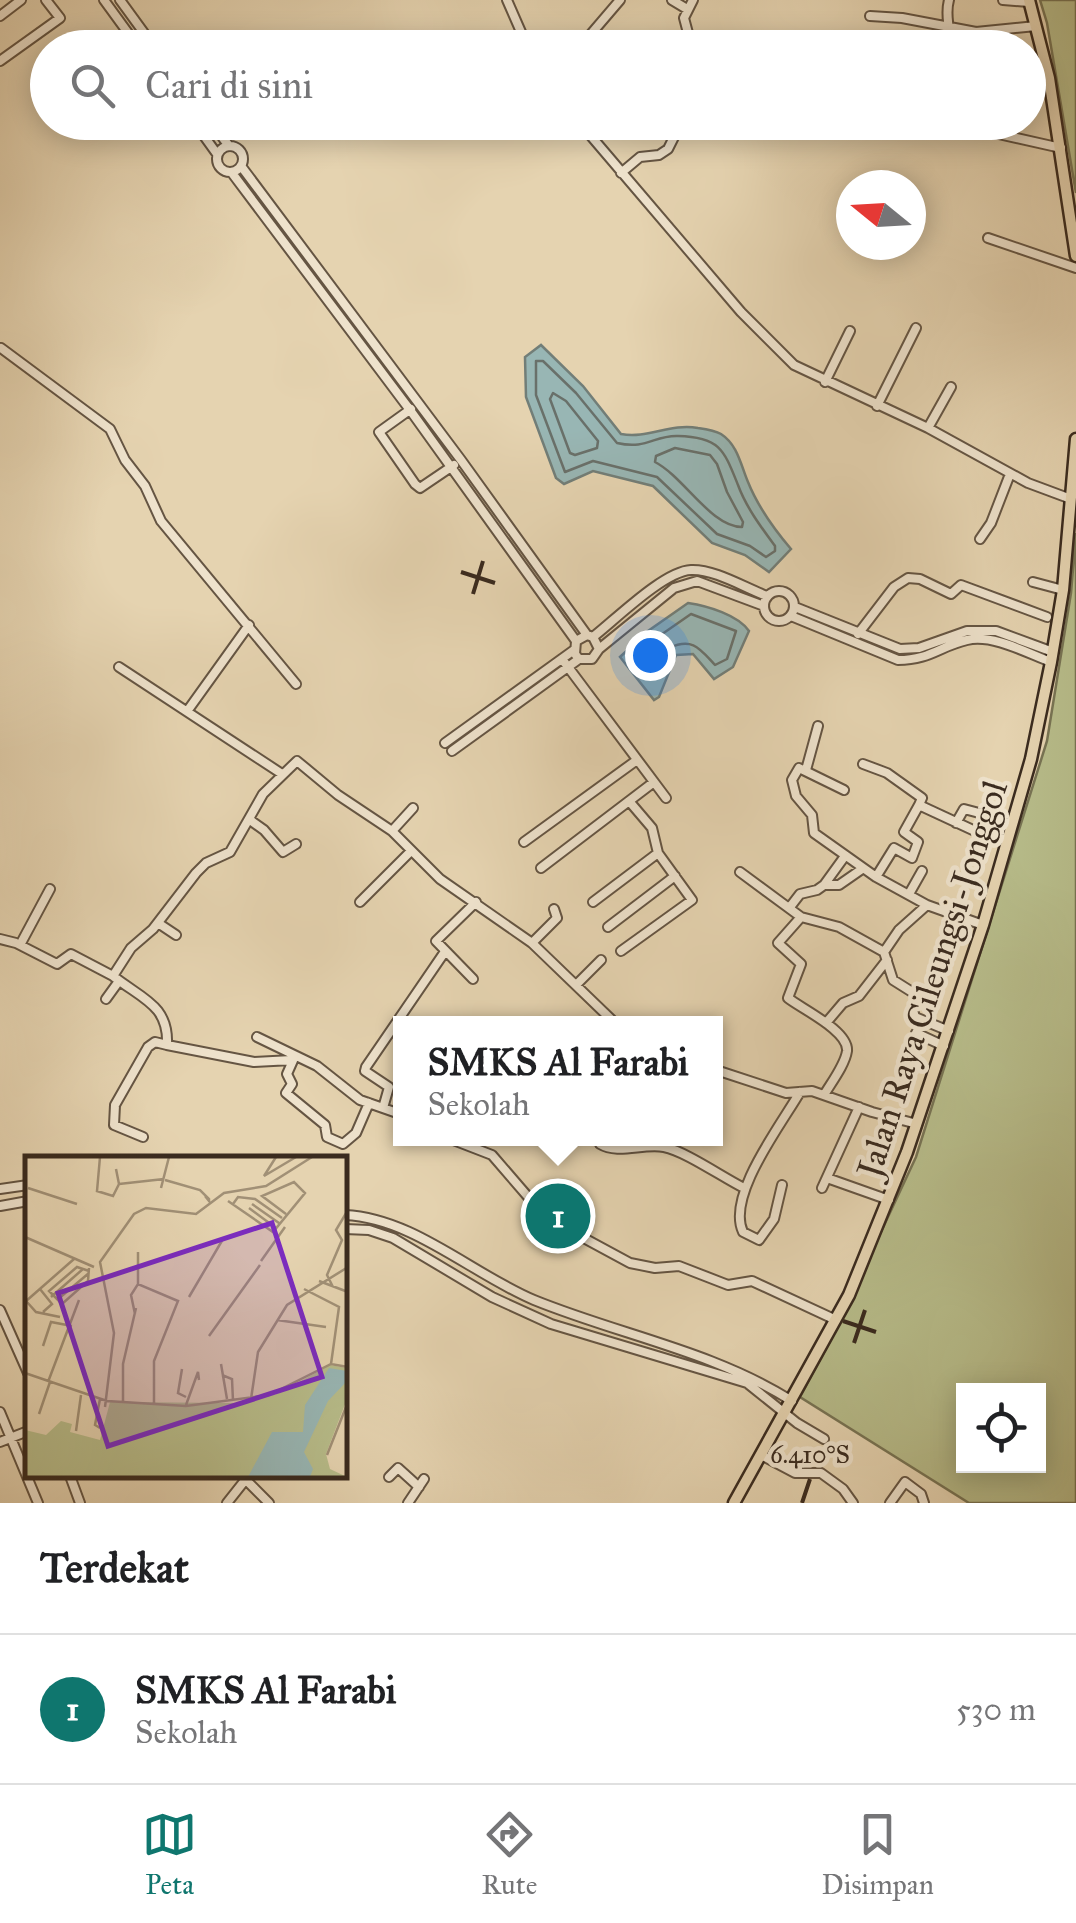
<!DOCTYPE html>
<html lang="id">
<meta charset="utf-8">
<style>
body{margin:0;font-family:"IM FELL Great Primer",serif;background:#f6f6f6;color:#202124}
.controls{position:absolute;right:30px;bottom:30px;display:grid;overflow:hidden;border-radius:0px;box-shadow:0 5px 25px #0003}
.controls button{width:90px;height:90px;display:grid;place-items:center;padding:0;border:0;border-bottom:2px solid #e0e0e0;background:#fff;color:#202124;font:50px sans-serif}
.compass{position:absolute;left:836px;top:170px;width:90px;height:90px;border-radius:50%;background:#fff;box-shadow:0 5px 25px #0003;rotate:288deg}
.you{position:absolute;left:650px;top:655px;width:35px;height:35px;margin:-25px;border:8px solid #fff;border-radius:50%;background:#1a73e8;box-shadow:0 0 0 15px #1a73e833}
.badge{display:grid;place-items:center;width:65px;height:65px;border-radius:50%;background:#0f766e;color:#fff;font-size:32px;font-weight:700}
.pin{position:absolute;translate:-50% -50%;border:5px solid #fff;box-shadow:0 2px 10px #0006}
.popup{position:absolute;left:393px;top:1016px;width:330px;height:130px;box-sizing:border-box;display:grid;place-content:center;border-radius:0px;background:#fff;filter:drop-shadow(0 2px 8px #0005);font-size:32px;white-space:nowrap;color:#757577}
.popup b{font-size:38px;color:#202124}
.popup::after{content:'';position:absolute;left:50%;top:100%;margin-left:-20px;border:20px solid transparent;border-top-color:#fff}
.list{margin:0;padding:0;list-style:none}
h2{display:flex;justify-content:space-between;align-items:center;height:130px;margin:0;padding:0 40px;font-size:42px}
h2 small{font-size:32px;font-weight:400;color:#757577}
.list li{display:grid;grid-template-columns:65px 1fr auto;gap:30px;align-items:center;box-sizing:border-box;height:150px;padding:0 40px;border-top:2px solid #e0e0e0}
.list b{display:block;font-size:38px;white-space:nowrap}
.list p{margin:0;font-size:32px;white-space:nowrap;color:#757577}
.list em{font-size:32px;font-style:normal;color:#757577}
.icon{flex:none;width:55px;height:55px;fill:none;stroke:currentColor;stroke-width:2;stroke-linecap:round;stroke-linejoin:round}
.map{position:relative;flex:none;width:1076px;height:1503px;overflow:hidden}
.search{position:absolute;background:#fff;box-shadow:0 5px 25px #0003;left:30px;right:30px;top:30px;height:110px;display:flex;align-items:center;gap:25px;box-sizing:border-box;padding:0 35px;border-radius:55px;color:#757577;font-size:38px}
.sheet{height:280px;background:#fff}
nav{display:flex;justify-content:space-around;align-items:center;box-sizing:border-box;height:140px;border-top:2px solid #e0e0e0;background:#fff;font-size:28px;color:#757577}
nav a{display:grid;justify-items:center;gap:5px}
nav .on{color:#0f766e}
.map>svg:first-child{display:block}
</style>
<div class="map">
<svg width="1076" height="1503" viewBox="0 0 1076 1503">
<rect width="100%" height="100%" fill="#e5d3b0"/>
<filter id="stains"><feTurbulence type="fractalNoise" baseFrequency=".002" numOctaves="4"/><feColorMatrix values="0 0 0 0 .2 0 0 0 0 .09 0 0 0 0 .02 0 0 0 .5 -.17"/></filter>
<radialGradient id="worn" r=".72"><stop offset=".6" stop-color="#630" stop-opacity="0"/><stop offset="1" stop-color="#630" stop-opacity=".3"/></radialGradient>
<path fill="#b7bc8a" stroke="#787454" stroke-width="2.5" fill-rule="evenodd" d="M1040 0H1076V193L1047 23Z
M1076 533V1503H969L800 1397 829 1343 916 1157 1047 741 1071 593ZM964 1390H1038V1466H964Z"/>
<path fill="#98b6b4" stroke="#727e78" stroke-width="2.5" d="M541 345 583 386 621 434C648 439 670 423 698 428 705 429 716 431 721 434 738 445 741 466 748 482 758 507 774 529 791 549L769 572 745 555 712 543 653 486 593 471 564 484 556 478 526 397 525 357Z
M688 603C708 606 738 615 749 631L733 667 714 679 693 654 676 655 659 697 654 700 620 657 648 631Z"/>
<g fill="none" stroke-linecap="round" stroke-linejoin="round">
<path stroke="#69706a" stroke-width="2.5" d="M536 361H543L576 393 617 443C647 450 654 435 678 436 720 437 724 450 738 485 746 507 761 527 775 546V551L766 557 750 546 717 534 657 477 593 461 565 472 536 395Z
M553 393 566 401 598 441 597 448 575 455 570 453 550 399Z
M675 448 710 455 717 464 727 492 743 522 742 527C711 527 684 477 655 462L656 456Z
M691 614 736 631 727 659 715 665C700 649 693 637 669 648L656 676 649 677 637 662V656L655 639Z"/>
<g stroke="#655543" stroke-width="12">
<path id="minor" d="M104 0 139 48
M120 0 155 48
M507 0 528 48
M672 0 687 9
M1003 0 1029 2
M0 16 21 0
M870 16 902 18 976 32 1036 26
M579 48 620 0
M692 48 684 18 693 0
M948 48C952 26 944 18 949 0
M0 61 60 18 46 0
M194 122 217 154
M211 122 229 146
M579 122 741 312 794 365 928 428 1028 483 1071 499
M967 122 994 133 1061 148
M217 159a13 13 0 1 1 26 0a13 13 0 1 1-26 0Z
M241 166 461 460 587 635
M232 173 410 410 576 641
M621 173 640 157 659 155 668 149 674 137V122
M988 238 1076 268
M1 348 110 429 125 460 145 486 161 521 296 684
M825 382 850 331
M877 406 916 328
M411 409 379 432 415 484 420 488 454 465
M928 428 951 387
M980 539 991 523 1010 474
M1033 582 1063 590
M764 606a15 15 0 1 1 30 0a15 15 0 1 1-30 0Z
M795 607 900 649 919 648 967 631H996L1053 652
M791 616 898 660C930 660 940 646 967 640 993 634 1027 653 1051 662
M858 634 894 587 908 578 920 579 951 594 961 585 1047 617
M593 637C615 620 664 571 691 570 715 569 745 588 767 596
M599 649 674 588 697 581 764 606
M562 659 666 798
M119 667 282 774
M188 710 249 625
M445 743 574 650
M452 751 579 659H592L599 649 593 637 587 635 576 641 575 654 579 659
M863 764 887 773 922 798 919 805
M806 770 818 726
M844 790 799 768 792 780 796 796 812 815 814 833 876 877 927 905 983 925
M250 820 264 830 283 852 296 844
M956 823 964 809 983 814
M392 831 413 808
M524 842 637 760
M541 868 654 782
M740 872 801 917 839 927 884 952 899 930 927 905
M876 877 894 848 912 858 918 842 904 832 919 805 975 831
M824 885 845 856
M909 894 922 871
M360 902 411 851
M593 902 658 853
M790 907 800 894 817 890 824 885H839L862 869
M801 917 778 943 801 964 788 998C802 1009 849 1031 847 1051 845 1065 831 1083 824 1095
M158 923 176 935
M608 927 675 876
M0 939 16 943 57 964 71 954 113 976
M532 943 557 918 554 909
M20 945 50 889
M621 951 692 900 658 853 652 828 629 801
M884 952 893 980 920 997 913 1010 915 1017 949 1031
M473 979 436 941 476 902
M576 985 601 960
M106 999 119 981
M826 1023 843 1003 859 996 887 960
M916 1033 944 1046
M257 1037 317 1066 360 1100 400 1114
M295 1056 287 1074 292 1084 286 1093 325 1125 327 1137 343 1144 356 1133 369 1103
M292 1060 254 1062 167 1045C169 1005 142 999 113 976L131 948 153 929 196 873 206 863 230 852 263 794 297 761 338 795 392 831 440 879 532 943 616 1024
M716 1070 786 1093 812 1091 872 1112 917 1124
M383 1108 389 1087 365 1071 366 1067 444 953
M143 1137 114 1125 115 1105 148 1047 155 1042 167 1045
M448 1138 492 1155 536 1206 556 1223 630 1263 655 1268 679 1266 728 1285 752 1281 836 1320
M603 1138 600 1144C618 1155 643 1143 664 1147 685 1151 722 1177 744 1188
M827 1178 889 1200
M782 1185 774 1219 759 1240 743 1232C726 1196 781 1125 800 1092
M822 1188 859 1107
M0 1189 28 1185
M0 1206 28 1201
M544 1213 565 1188
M345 1215C413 1218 472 1274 534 1300 620 1335 713 1351 792 1401
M345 1229 369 1230 393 1238 492 1297 551 1324 747 1383 797 1423 824 1439
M0 1310 28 1373
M0 1412 38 1503
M0 1442 28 1431
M761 1455 795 1473H821L843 1489 853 1503
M70 1476 80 1503
M242 1476 269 1503
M389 1477 398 1468 419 1487
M227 1503 246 1479
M408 1503 424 1479
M890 1503 905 1482 921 1494 924 1503"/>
</g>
<g stroke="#3a2b1f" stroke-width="15">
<path id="major" d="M1029 0 1049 78 1076 256
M734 1503 849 1295 907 1152 983 925 1031 759 1051 662 1063 590 1076 439"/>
</g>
<use href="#minor" stroke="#eee2cc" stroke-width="8"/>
<use href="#major" stroke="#e5d3b0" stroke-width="10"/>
</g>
<path fill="none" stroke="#3a2b1f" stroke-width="4" d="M461 572 495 583M473 594 483 561M843 1321 876 1332M854 1343 865 1310M802 1503 810 1479"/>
<g text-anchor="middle" stroke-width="9" stroke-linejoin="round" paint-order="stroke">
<g font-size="35" fill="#3a2b1f" stroke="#eee2cc">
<text transform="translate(932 979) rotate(-72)" y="12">Jalan Raya Cileungsi-Jonggol</text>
</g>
</g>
<g transform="translate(25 1156)">
<rect width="322" height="322" fill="#e5d3b0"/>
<path d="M305 209 322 212V243L301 298 305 313 322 321H0V274L21 279 36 265 47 268 45 276 75 284 85 246 212 247 252 238Z" fill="#b7bc8a"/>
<path d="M304 212 322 215V225L303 245 279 296 288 313 285 321H223L247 276H278L280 249Z" fill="#98b6b4"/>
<path fill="none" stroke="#a19076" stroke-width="2.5" d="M75 1 72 35 88 40 94 28 91 13M251 1 239 20 271 1M140 24 175 34 184 43V45L180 40M94 28 139 23M3 32 52 48M136 32 144 1M203 45 248 76 280 37 269 26 237 40 261 58M208 48 213 41 230 43 257 62M227 48 254 67M224 52 251 72M0 81 69 111M113 96V128M236 105 260 71M64 115 52 111 24 135 37 148 63 125 64 112M294 125 323 136M308 131 302 119 317 84 311 74 323 54M15 133 27 148 18 156M279 133 314 151 306 208M26 141 58 113M164 141 198 83M32 144 64 117M0 146 49 103M2 146 11 156 35 161M110 158 106 139 113 128 153 145 129 205V247M252 164 301 171M184 180 235 109M18 190 26 166 47 170M196 208 202 243M157 213 153 237 161 241M0 217 82 245 161 250 244 239 306 208 323 211M197 219 207 223 208 245M23 226 54 144M75 243 70 269 75 272M226 243 233 196 262 149 323 111M98 245V208L111 152M161 249 173 216 174 224M80 251 89 177 75 106 109 58 121 52 171 58 199 37 241 30 287 1M14 258 25 226M51 275 56 239M302 299 323 246"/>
<path fill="#7b2cbf" fill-opacity="0.15" stroke="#7b2cbf" stroke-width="5" d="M247 67 297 221 83 290 33 137Z"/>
<rect width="322" height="322" fill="none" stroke="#3a2b1f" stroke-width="5"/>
</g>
<g font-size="25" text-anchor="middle" fill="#3a2b1f" stroke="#eee2cc" stroke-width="9" stroke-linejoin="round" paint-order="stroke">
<text x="810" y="1463">6.410°S</text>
</g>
<rect width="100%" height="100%" filter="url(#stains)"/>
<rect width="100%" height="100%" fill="url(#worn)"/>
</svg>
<div class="controls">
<button><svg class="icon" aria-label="locate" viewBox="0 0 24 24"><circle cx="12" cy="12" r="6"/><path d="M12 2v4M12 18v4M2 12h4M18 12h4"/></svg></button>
</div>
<svg class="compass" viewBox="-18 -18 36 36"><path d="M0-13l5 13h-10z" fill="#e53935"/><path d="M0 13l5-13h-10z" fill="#757577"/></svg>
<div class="you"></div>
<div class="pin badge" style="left:558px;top:1216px">1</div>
<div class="popup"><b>SMKS Al Farabi</b>Sekolah</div>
<div class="search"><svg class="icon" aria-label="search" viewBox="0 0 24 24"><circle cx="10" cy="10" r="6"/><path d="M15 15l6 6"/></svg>Cari di sini</div>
</div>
<section class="sheet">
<h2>Terdekat<small></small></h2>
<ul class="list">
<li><span class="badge">1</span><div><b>SMKS Al Farabi</b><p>Sekolah</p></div><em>530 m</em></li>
</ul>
</section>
<nav>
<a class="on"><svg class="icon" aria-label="map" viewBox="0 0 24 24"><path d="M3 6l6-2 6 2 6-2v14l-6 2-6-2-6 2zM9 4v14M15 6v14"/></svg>Peta</a>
<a><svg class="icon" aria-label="directions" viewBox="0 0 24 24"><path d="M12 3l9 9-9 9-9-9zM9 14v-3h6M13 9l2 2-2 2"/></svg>Rute</a>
<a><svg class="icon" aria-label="saved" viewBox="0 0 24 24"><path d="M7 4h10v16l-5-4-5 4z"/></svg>Disimpan</a>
</nav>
